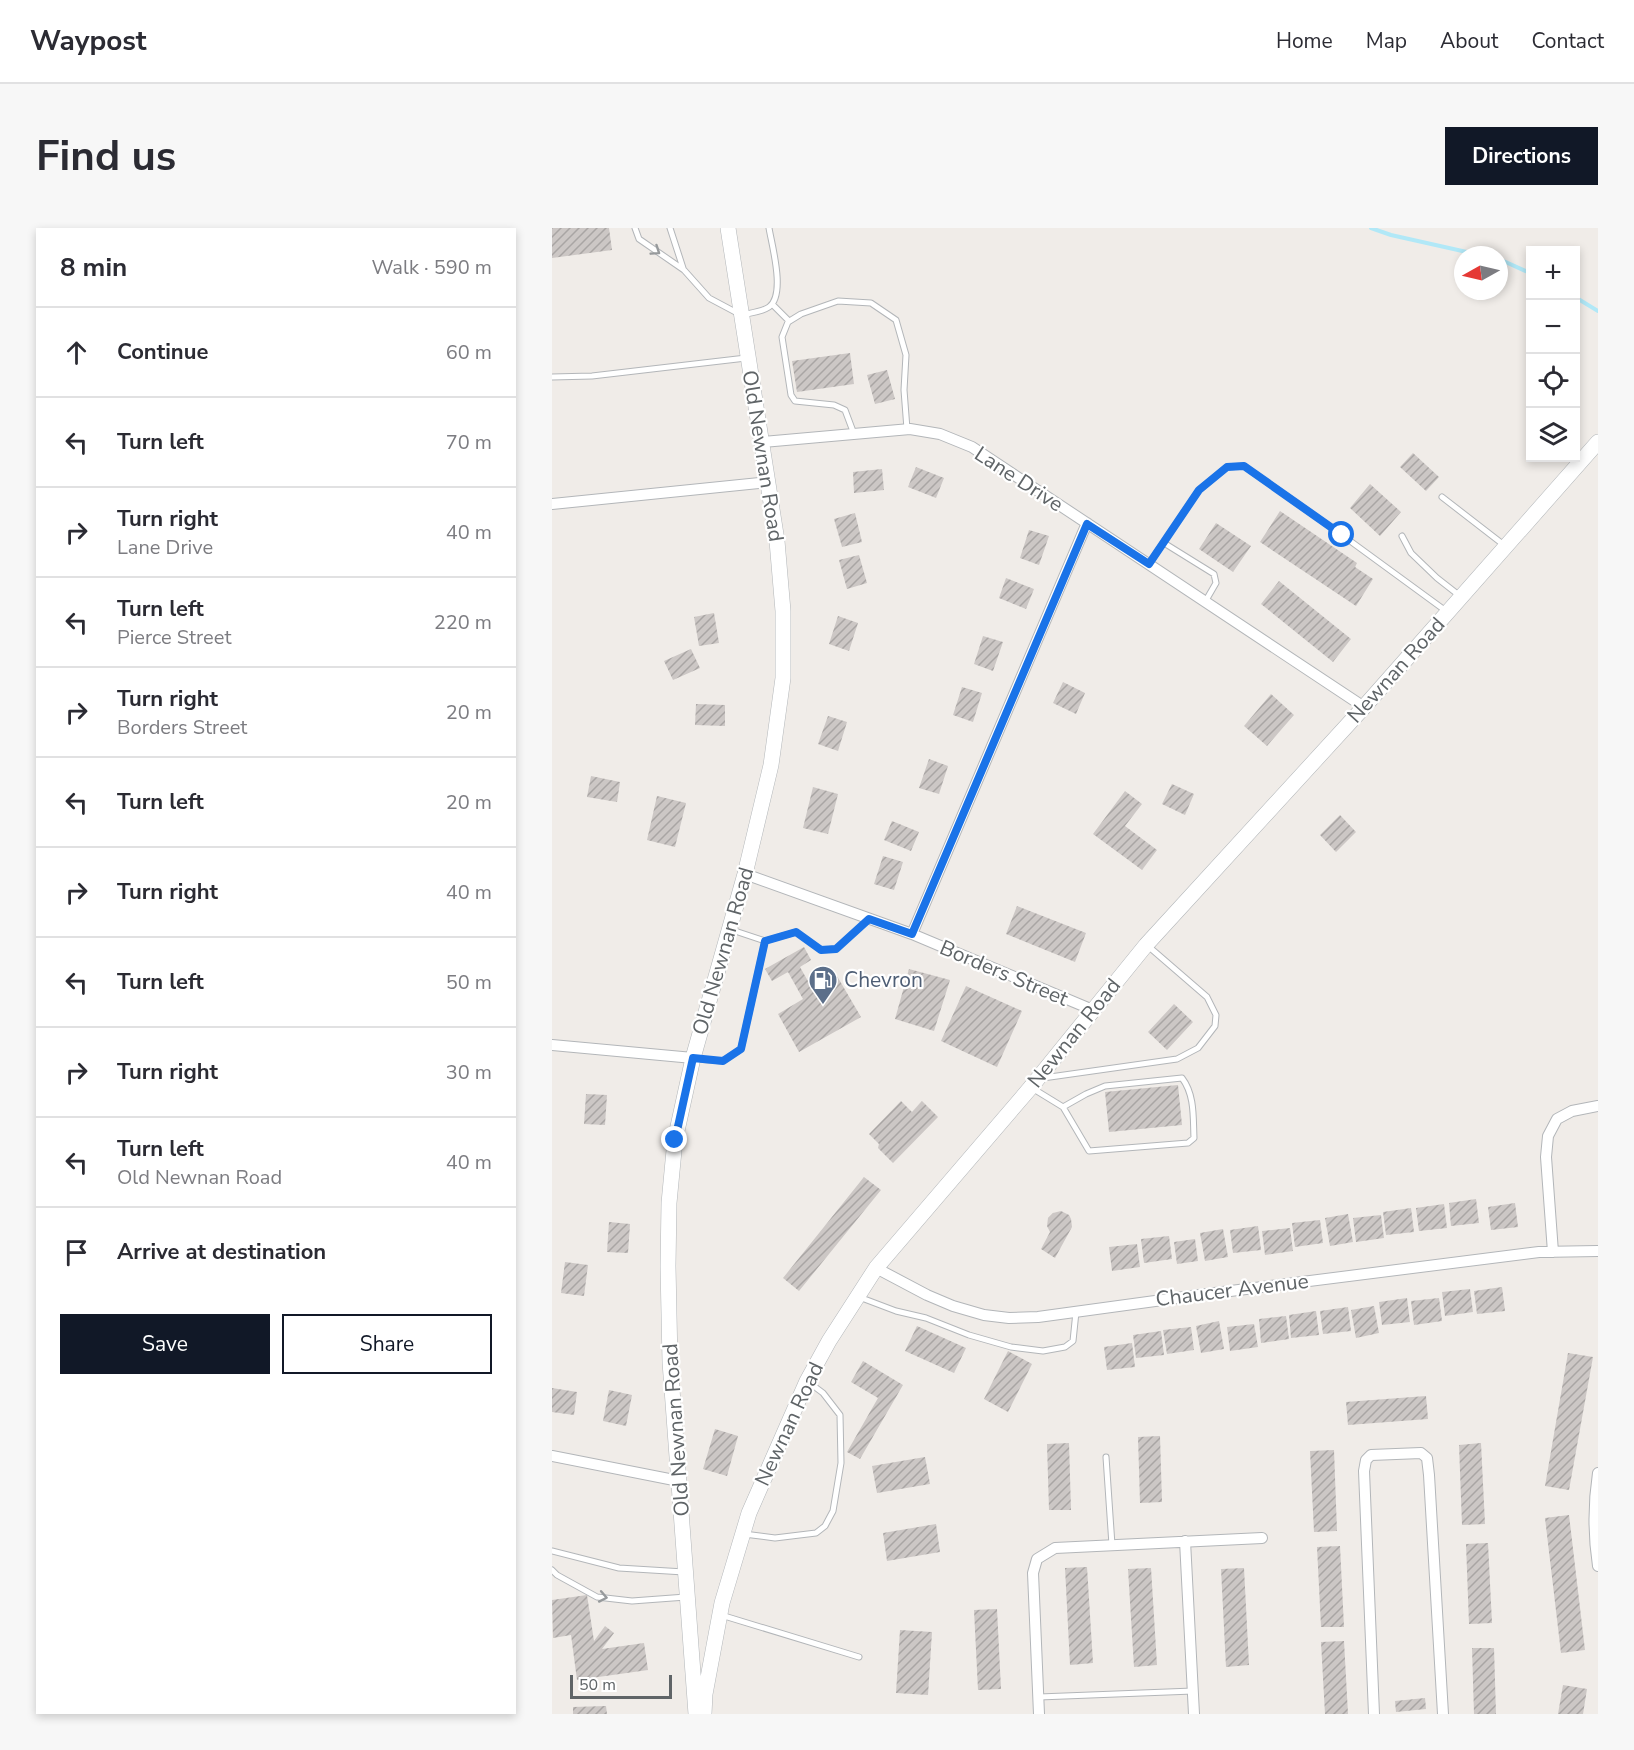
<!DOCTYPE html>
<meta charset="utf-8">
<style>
body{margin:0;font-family:"Nunito Sans",sans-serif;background:#f7f7f7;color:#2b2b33}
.controls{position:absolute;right:18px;top:18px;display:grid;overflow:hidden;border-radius:0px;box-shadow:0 3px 9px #0003}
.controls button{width:54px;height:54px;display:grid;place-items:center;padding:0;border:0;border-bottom:2px solid #e1e1e2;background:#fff;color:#2b2b33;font:30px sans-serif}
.compass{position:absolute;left:902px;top:18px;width:54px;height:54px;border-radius:50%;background:#fff;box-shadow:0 3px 9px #0003;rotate:262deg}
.scale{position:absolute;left:18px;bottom:15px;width:102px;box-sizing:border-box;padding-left:6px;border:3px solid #5f6467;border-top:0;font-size:16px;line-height:21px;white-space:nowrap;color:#5f6467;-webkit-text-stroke:4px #fff;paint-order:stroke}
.stop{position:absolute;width:18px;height:18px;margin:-14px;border:4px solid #1a73e8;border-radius:50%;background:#fff}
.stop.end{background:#1a73e8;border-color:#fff;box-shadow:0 2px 6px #0008}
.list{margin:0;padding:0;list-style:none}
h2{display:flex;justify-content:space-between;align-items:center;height:78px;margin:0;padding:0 24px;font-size:26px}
h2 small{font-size:20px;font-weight:400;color:#7c7c81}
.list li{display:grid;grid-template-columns:39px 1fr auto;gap:18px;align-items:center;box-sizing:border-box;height:90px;padding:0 24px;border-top:2px solid #e1e1e2}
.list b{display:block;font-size:22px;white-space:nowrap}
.list p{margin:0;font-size:20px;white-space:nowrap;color:#7c7c81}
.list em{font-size:20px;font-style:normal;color:#7c7c81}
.actions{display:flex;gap:12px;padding:18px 24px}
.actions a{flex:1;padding:14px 0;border:2px solid #111827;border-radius:0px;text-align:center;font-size:21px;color:#111827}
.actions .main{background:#111827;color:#fff}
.icon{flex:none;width:33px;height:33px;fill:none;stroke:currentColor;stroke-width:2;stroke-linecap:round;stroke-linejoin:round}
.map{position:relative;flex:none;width:1046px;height:1486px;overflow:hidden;border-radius:0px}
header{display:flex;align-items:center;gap:36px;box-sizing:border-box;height:84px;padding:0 30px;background:#fff;border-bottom:2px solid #e1e1e2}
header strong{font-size:28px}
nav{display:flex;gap:33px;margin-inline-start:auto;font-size:21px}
.intro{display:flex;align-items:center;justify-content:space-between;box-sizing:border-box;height:144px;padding:0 36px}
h1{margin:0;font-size:42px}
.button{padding:15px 27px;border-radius:0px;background:#111827;color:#fff;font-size:21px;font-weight:700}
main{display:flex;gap:36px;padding:0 36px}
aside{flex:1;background:#fff;border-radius:0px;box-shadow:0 3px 9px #0003}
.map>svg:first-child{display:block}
</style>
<header>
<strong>Waypost</strong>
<nav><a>Home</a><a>Map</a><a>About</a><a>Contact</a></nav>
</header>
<div class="intro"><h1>Find us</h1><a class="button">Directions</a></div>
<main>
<aside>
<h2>8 min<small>Walk · 590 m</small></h2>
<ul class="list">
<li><svg class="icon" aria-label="ahead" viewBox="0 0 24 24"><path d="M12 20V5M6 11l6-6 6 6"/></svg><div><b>Continue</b></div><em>60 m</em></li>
<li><svg class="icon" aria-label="left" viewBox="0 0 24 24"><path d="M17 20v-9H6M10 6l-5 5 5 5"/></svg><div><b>Turn left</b></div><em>70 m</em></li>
<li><svg class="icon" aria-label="right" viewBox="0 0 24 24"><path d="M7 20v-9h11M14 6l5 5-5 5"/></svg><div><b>Turn right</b><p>Lane Drive</p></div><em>40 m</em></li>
<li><svg class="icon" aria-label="left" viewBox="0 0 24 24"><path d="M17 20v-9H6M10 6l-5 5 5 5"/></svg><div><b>Turn left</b><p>Pierce Street</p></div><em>220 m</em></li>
<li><svg class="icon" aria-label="right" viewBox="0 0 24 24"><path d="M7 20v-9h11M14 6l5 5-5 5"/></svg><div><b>Turn right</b><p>Borders Street</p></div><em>20 m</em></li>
<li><svg class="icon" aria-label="left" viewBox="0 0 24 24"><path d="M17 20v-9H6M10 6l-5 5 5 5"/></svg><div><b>Turn left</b></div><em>20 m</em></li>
<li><svg class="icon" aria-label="right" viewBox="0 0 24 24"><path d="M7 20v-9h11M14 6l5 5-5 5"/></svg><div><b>Turn right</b></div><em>40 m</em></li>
<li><svg class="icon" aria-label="left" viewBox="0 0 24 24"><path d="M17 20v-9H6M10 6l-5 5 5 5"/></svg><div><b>Turn left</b></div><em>50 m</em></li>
<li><svg class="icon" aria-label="right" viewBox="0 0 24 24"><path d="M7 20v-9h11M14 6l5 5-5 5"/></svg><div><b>Turn right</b></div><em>30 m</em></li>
<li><svg class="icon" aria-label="left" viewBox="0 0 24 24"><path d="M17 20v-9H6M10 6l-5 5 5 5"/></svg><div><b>Turn left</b><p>Old Newnan Road</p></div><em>40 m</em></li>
<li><svg class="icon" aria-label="arrive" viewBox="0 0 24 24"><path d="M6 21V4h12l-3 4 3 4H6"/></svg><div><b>Arrive at destination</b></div></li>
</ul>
<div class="actions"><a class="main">Save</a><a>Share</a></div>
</aside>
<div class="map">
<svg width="1046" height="1486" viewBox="0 0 1046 1486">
<defs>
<pattern id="building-hatch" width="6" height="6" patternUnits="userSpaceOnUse" patternTransform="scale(1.5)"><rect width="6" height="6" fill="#ccc7c5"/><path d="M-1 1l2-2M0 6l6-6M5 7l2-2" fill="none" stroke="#a9a5a4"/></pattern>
</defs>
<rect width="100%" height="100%" fill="#f0ece8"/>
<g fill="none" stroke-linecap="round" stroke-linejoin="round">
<path stroke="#b1e8f7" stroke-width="4" d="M819 0 839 7 928 27
M947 31 978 45
M1023 69 1046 83"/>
</g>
<path fill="url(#building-hatch)" d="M0 0H57L60 22 0 30Z
M298 125 302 156 245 164 240 133Z
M335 142 343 171 323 176 315 147Z
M861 225 887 249 874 263 848 239Z
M364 239 392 250 384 270 356 259Z
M330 241 332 262 302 265 301 244Z
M818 256 849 284 828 308 798 280Z
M728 283 805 335 803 339 821 351 804 378 708 314Z
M303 285 310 314 290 319 282 291Z
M664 295 699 318 681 344 647 321Z
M477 302 497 308 487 337 468 330Z
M307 327 315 355 295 361 287 332Z
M454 350 482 361 474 381 447 370Z
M727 353 799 411 781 434 709 376Z
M162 385 167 415 147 418 142 389Z
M286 388 306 395 297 423 277 416Z
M431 408 451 414 441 443 422 436Z
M139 421 148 440 121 452 112 433Z
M511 454 533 465 524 486 501 475Z
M410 459 430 465 421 494 401 487Z
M719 466 742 487 715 518 692 498Z
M144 476 173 477V498L143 497Z
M276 488 295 494 286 523 266 516Z
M377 531 396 538 387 566 367 560Z
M39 548 68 554 65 574 35 569Z
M620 556 642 566 633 587 610 576Z
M261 559 286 566 276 606 251 600Z
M573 563 590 576 573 598 605 622 590 642 541 606Z
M105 568 134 575 123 619 95 612Z
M788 587 804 604 784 624 768 607Z
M340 593 367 604 359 623 332 612Z
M331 628 351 634 342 662 322 656Z
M465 678 534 705 523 734 454 706Z
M252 719 259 732 248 739 261 762 285 748 309 789 247 824 226 786 251 771 236 744 220 753 213 741Z
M357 741 398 752 382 803 343 791Z
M414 758 470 783 445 839 389 813Z
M622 776 641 794 615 822 596 804Z
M626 857 630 897 557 904 553 864Z
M34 866 55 867 53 897 32 896Z
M349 873 360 884 370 873 386 889 341 935 326 920 327 916 317 906Z
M312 949 329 962 247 1063 231 1050Z
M924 971 927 995 899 998 897 975Z
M963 975 966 999 939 1002 936 979Z
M892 976 895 1000 867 1003 864 980Z
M859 980 862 1004 834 1007 831 984Z
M509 983 517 987 519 991 520 999 503 1030 489 1021 498 1004 495 998 496 990 501 985Z
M796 986 801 1014 778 1018 773 990Z
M829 987 832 1010 804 1014 801 990Z
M768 992 771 1015 743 1019 740 995Z
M57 994 78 996 76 1025 55 1024Z
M706 998 709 1022 681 1025 678 1002Z
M738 1000 741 1023 713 1027 710 1003Z
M671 1001 676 1029 653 1033 648 1005Z
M617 1008 620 1031 592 1035 589 1011Z
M643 1011 646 1033 625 1036 622 1014Z
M585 1016 588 1039 560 1043 557 1019Z
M13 1034 36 1037 32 1068 9 1065Z
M950 1059 953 1083 925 1086 922 1063Z
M918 1061 921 1084 893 1088 890 1064Z
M855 1070 858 1094 830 1097 827 1074Z
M887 1070 890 1093 862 1097 859 1073Z
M822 1078 827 1105 804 1110 799 1082Z
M796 1079 799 1103 771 1106 768 1083Z
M764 1083 767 1107 739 1110 737 1087Z
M734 1088 737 1111 709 1115 707 1091Z
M667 1093 672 1121 649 1125 644 1098Z
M702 1096 706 1119 678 1123 675 1099Z
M365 1098 414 1120 402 1145 353 1123Z
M639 1099 642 1122 615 1126 611 1102Z
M609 1103 612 1127 584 1130 581 1107Z
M580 1115 583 1139 555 1142 552 1119Z
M456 1123 480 1136 456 1184 432 1171Z
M1016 1125 1041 1129 1017 1262 993 1258Z
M311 1133 351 1157 308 1231 295 1224 326 1170 299 1154Z
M0 1160 25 1164 22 1187 0 1184Z
M57 1162 80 1167 74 1198 51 1193Z
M874 1168 876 1191 796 1197 794 1174Z
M163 1201 186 1208 175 1248 151 1241Z
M608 1208 610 1274 588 1275 586 1209Z
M517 1215 519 1282H497L495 1216Z
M929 1215 933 1296 910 1297 907 1217Z
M782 1222 785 1303 762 1304 758 1223Z
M373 1229 378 1256 325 1265 320 1238Z
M1017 1287 1033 1422 1009 1425 993 1290Z
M384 1296 388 1324 335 1333 331 1305Z
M936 1315 940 1395 917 1396 914 1316Z
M788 1318 792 1399H769L765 1319Z
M535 1339 541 1435 518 1437 513 1340Z
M599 1340 605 1437 582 1439 576 1341Z
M692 1340 697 1437 674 1439 669 1341Z
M35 1367 42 1413 53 1398 62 1405 50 1421 92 1415 96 1442 25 1452 19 1407 1 1410 0 1372Z
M445 1381 449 1461 426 1462 422 1382Z
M348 1402 380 1404 376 1467 344 1465Z
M792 1413 796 1486H773L769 1414Z
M920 1420H942L944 1486H922Z
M1011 1457 1035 1461 1031 1486H1006Z
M873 1470 874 1481 844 1484 843 1473Z
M54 1478 55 1486H21V1479Z"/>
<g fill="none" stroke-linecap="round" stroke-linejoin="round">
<g stroke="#b3b6b9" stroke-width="7">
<path id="lane" d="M83 0 87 11 132 42 157 70 189 87C198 85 210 84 217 79 234 67 220 18 217 0
M118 0 131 40
M220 76 237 93
M0 149 40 148 194 130
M302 206 293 182 282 177 243 173 239 167 230 109 236 94 249 86 286 73 319 75 344 92 354 127 352 162 355 201
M890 269 952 317
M850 308 859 325 885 350 908 368
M612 315 662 346 664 355 653 374
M597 336 647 262 675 239 692 238 790 307 894 383
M180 702 213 713 244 704 269 722 284 721 317 691
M144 831 171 833 189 821 213 713
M491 850 625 831 646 820 663 798 664 787 655 769 596 718
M480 860 511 879 537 923 636 915 642 910C641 890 643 867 630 850L553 858 534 866 511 879
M307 1069 344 1083 374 1090 417 1107 459 1119 491 1123 513 1119 521 1113 524 1084
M554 1229 560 1317
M192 1306 223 1310 264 1305 273 1298 281 1283 289 1235 288 1187 271 1165 255 1153
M0 1323 67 1340 132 1344
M0 1342 5 1347 45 1369 80 1373 134 1369
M169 1387 307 1429
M487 1469 641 1463"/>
</g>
<g stroke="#b3b6b9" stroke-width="12">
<path id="street" d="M211 214 358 201 388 206 420 219 812 479
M0 276 217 254
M193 646 360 706 541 782
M360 706 535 295
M0 817 141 830
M1001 1024 994 929 996 908 1005 891 1020 883 1046 878
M324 1040 375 1067 401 1078 432 1087 457 1090 486 1089 647 1067 987 1024 1046 1023
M0 1228 127 1253
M1046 1245C1041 1278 1041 1305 1046 1338
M633 1313 642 1486
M487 1486 481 1345 485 1331 503 1320 710 1310
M822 1486 812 1243 814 1232 819 1227 869 1225 875 1230 877 1247 891 1486"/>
</g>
<g stroke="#b2b6b9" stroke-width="16">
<path id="secondary" d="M144 1486 118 1134 116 1038 117 975 123 912 141 830 193 646 219 537 231 450V383L225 313 176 0
M152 1486 153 1466 170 1375 197 1285 255 1153 277 1113 324 1040 479 859 594 717 812 479 1046 214"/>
</g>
<use href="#lane" stroke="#fff" stroke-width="5"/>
<use href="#street" stroke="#fff" stroke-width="10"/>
<use href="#secondary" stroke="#fff" stroke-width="15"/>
</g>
<defs><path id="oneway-chevron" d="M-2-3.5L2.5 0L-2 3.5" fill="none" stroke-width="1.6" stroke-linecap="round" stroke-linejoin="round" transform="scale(1.5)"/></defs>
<g stroke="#979a9c">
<use href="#oneway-chevron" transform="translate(104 23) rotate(34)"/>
<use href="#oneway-chevron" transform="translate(51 1369) rotate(11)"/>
</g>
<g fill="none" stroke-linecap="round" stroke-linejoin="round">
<path stroke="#1a73e8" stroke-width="8" d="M123 912 141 830 171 833 189 821 213 713 244 704 269 722 284 721 317 691 360 706 535 296 597 336 647 262 675 239 692 238 790 307"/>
</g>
<defs>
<g id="fuel-pin" transform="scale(1.5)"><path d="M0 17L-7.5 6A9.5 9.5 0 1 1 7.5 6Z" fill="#5c6f8a" stroke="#fff"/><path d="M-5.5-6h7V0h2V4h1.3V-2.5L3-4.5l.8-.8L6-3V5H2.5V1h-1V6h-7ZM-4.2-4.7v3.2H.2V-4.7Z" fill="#fff"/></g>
</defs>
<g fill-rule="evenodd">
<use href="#fuel-pin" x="271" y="752"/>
</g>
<g text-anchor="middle" stroke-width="4.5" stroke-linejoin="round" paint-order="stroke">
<g font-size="21" fill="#5f6467" stroke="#fff">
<text transform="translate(211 228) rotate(81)" y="7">Old Newnan Road</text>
<text transform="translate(467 251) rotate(33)" y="7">Lane Drive</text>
<text transform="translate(844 442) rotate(-48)" y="7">Newnan Road</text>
<text transform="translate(171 723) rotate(-74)" y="7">Old Newnan Road</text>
<text transform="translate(452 745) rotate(23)" y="7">Borders Street</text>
<text transform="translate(522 805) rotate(-51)" y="7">Newnan Road</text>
<text transform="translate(680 1062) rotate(-7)" y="7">Chaucer Avenue</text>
<text transform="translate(237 1196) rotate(-65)" y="7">Newnan Road</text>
<text transform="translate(124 1202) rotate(-94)" y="7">Old Newnan Road</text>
</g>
<g font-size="21" fill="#4e5e75" stroke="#fff" text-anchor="start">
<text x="292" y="759">Chevron</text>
</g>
</g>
</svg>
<div class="controls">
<button>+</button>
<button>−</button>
<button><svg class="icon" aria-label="locate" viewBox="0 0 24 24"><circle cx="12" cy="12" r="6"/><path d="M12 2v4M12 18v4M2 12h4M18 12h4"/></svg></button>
<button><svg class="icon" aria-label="layers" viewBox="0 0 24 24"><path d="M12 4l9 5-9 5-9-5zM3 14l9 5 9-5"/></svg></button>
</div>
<svg class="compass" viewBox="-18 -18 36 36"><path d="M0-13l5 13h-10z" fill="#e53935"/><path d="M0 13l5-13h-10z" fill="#7c7c81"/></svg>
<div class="scale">50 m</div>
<div class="stop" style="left:790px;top:307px"></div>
<div class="stop end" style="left:123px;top:912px"></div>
</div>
</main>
